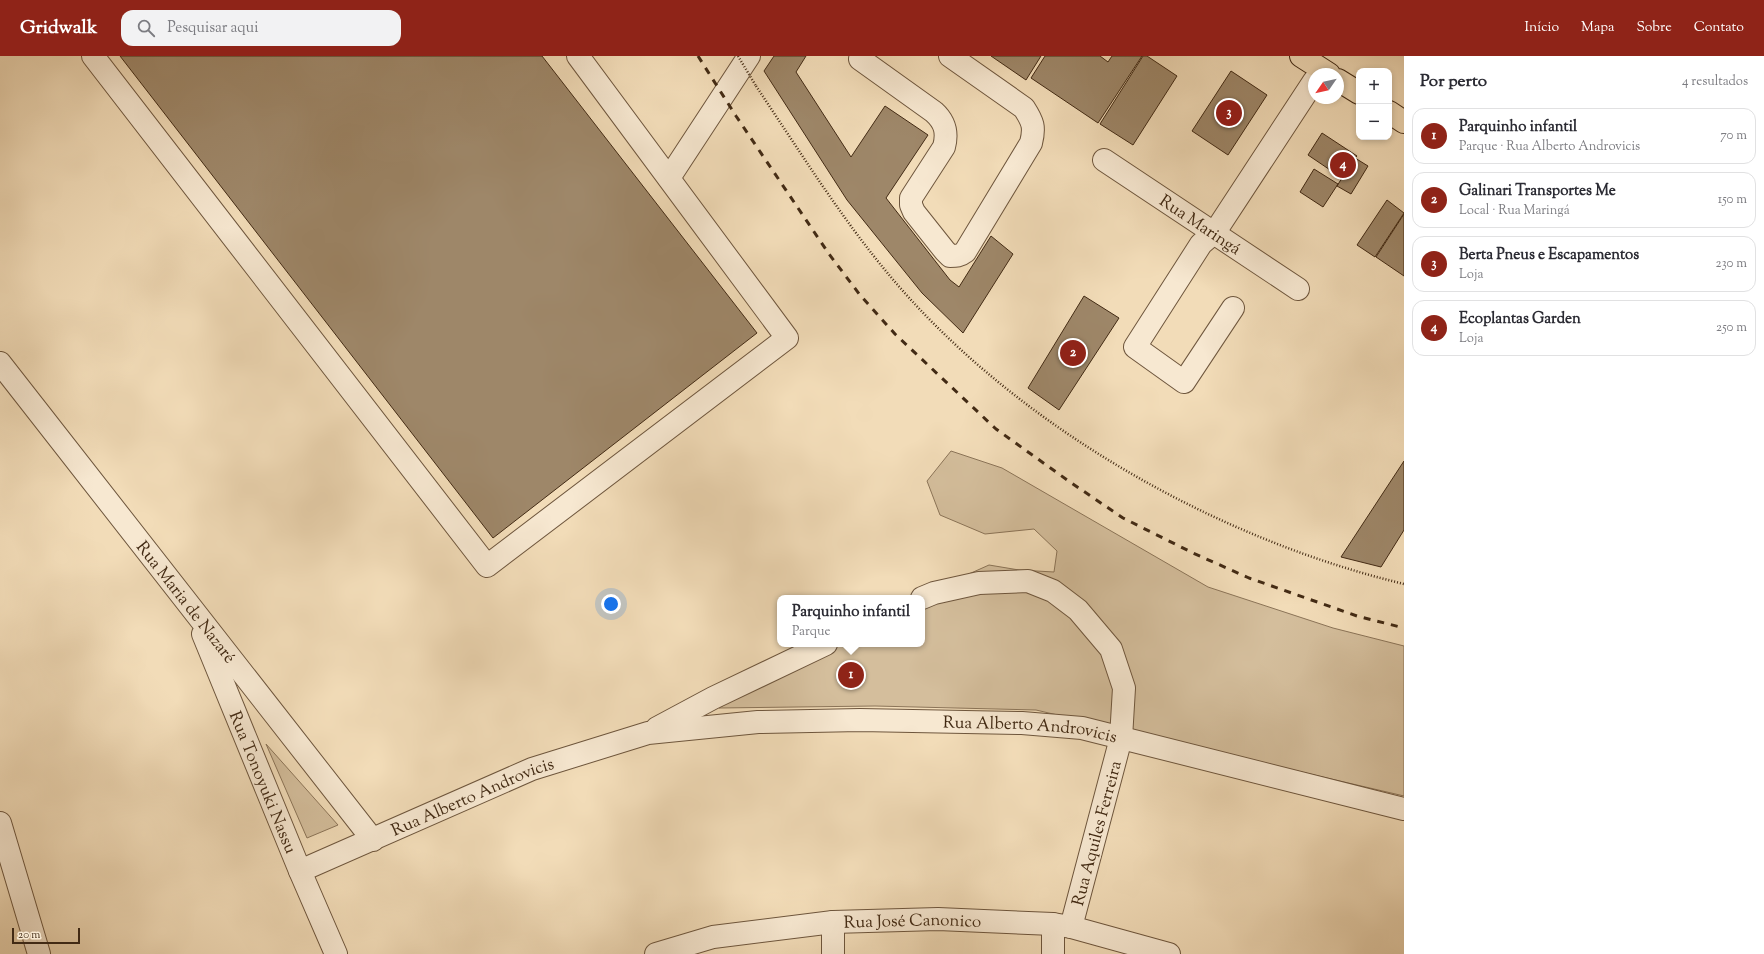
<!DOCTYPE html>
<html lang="pt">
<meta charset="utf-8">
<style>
body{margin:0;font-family:"Sorts Mill Goudy",serif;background:#f2f2f3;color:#2b2b33}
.controls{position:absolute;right:12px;top:12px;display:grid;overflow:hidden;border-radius:8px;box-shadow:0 2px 6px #0003}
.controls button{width:36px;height:36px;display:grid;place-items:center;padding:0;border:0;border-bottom:1px solid #e1e1e2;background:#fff;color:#2b2b33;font:20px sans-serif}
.compass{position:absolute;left:1308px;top:12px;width:36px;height:36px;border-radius:50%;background:#fff;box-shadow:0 2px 6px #0003;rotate:236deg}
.scale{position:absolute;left:12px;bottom:10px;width:68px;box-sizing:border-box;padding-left:4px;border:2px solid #422a14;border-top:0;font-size:11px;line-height:14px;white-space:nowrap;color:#422a14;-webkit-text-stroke:3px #f7e8d1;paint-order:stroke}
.you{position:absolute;left:611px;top:548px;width:14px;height:14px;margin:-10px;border:3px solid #fff;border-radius:50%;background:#1a73e8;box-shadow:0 0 0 6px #1a73e833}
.badge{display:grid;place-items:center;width:26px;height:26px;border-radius:50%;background:#8f2418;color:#fff;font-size:13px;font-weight:700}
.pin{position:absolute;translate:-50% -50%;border:2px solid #fff;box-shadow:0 1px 4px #0006}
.popup{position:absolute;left:777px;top:539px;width:148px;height:52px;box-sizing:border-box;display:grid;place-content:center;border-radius:8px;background:#fff;filter:drop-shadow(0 1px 3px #0005);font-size:13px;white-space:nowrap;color:#7c7c81}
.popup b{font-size:15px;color:#2b2b33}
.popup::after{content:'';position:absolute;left:50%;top:100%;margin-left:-8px;border:8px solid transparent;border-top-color:#fff}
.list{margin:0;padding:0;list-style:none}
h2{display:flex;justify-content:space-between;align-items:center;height:52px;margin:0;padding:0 16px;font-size:17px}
h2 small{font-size:13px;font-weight:400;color:#7c7c81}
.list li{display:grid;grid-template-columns:26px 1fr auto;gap:12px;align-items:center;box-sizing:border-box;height:56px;margin:0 8px 8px;padding:0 8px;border:1px solid #e1e1e2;border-radius:12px}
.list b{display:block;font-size:15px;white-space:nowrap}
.list p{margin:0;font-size:13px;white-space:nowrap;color:#7c7c81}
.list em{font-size:13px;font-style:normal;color:#7c7c81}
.icon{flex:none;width:22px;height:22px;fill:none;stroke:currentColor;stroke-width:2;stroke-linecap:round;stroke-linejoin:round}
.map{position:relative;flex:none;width:1404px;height:898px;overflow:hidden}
header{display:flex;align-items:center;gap:24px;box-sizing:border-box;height:56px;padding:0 20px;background:#8f2418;color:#fff}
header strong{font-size:19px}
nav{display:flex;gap:22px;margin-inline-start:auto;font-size:14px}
.search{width:280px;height:36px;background:#f2f2f3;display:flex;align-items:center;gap:10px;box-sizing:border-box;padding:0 14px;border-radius:12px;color:#7c7c81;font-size:15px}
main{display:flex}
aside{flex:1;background:#fff}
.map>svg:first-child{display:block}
</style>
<header>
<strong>Gridwalk</strong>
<div class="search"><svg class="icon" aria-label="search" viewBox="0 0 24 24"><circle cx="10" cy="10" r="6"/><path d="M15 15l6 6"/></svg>Pesquisar aqui</div>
<nav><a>Início</a><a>Mapa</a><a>Sobre</a><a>Contato</a></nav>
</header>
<main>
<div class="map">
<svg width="1404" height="898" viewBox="0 0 1404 898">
<rect width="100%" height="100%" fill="#f2dcb8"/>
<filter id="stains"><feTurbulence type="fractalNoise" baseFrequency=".005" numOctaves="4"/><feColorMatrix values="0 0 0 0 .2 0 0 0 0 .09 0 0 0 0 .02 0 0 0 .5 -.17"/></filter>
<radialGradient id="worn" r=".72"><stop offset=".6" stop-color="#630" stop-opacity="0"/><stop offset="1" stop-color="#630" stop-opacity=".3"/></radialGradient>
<path fill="#d4be9c" stroke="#8b7458" d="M951 395 1002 412 1208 531 1333 572 1404 590V740L1036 654 875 650 719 652 821 588H922V542H915L989 509 1019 514 1054 516 1057 495 1034 473 985 478 940 459 927 425Z
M266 688 338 769 307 782Z"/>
<path fill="#9e8769" stroke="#422a14" d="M120 0H542L757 277 493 482Z
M774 0H806L796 16 851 101 885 50 928 79 886 142 950 224 959 231 991 180 1013 198 963 277 922 237 847 144 764 15Z
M991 0H1041L1026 24Z
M1045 0H1100L1108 6 1112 0H1142L1098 67 1031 22Z
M1143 0H1147L1177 20 1133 89 1100 68Z
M1231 15 1267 39 1228 99 1192 75Z
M1322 77 1357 100 1355 102 1368 110 1351 138 1337 130 1342 122 1308 99Z
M1314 113 1338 128 1323 151 1300 136Z
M1387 144 1404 157 1375 201 1357 189Z
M1404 158V220L1376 201Z
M1084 240 1119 262 1059 354 1028 332Z
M1404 405V474L1381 511 1341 501Z"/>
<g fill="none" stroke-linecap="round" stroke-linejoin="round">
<g stroke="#6e563d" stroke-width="24">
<g id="minor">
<path d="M93 0 487 510 787 282 578 0"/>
<path d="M860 3 934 56C945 66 948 76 944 91L911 142V149L914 156 945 195 950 200C956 200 960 200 965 196L1031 87C1035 71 1033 66 1024 52L950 0"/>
<path id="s1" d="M1104 104 1298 233"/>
<path d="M669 122 749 0"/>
<path d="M1233 252 1184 326 1135 291 1201 188 1215 176 1314 25"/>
<path id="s2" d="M0 307 373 784"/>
<path d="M922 542 934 537 979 527 1028 525 1053 535 1078 554 1111 593 1124 632 1121 682 1071 871"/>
<path id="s3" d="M203 578 300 815 336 898"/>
<path d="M657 672 713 642 826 588"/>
<path d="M0 767 39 898"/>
<path id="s4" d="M300 815 532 713 648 677 758 666 860 664 1022 667 1082 672 1404 753"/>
<path d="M833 866V898"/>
<path d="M1053 868V898"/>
<path id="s5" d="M656 898 713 881 833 866 938 863 1053 868 1071 871 1169 898"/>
</g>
</g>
<g stroke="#422a14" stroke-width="24">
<path id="major" d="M1301 0 1329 18
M1338 24 1359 37
M1389 56 1404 66"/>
</g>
<path stroke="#422a14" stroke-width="2.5" stroke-dasharray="1 2" stroke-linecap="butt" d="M756 30C805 103 852 180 912 245 1037 381 1225 485 1404 528"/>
<use href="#minor" stroke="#f7e8d1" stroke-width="22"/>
<use href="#major" stroke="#f2dcb8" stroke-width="22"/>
<path stroke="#422a14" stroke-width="3" stroke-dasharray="7 7" stroke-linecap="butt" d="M698 0 736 60 829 198 860 239 895 278 996 373 1070 426 1123 462 1193 497 1249 522 1357 560 1404 572"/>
<path stroke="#422a14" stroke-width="2.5" stroke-dasharray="1 2" stroke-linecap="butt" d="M738 0 756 30"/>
</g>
<g text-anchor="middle" stroke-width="3" stroke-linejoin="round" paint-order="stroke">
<g font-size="17" fill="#422a14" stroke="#f7e8d1">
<text dy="6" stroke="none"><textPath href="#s1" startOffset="116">Rua Maringá</textPath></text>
<text dy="6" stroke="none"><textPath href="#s2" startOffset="303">Rua Maria de Nazaré</textPath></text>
<text dy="6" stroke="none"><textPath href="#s4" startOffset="758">Rua Alberto Androvicis</textPath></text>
<text dy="6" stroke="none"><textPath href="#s3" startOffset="160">Rua Tonoyuki Nassu</textPath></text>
<text dy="6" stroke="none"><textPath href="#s4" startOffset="188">Rua Alberto Androvicis</textPath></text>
<text transform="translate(1096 777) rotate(-75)" y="6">Rua Aquiles Ferreira</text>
<text dy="6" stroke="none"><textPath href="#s5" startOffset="260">Rua José Canonico</textPath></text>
</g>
</g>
<rect width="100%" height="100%" filter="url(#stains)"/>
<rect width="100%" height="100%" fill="url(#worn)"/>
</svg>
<div class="controls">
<button>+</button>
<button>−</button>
</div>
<svg class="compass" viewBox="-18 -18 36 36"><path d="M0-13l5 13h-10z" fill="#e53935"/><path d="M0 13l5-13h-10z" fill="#7c7c81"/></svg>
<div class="scale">20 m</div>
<div class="you"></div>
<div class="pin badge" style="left:851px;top:619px">1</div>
<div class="popup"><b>Parquinho infantil</b>Parque</div>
<div class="pin badge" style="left:1073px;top:297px">2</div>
<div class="pin badge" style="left:1229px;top:57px">3</div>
<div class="pin badge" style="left:1343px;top:109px">4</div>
</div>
<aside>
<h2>Por perto<small>4 resultados</small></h2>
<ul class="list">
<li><span class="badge">1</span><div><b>Parquinho infantil</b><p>Parque · Rua Alberto Androvicis</p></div><em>70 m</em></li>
<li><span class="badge">2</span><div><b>Galinari Transportes Me</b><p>Local · Rua Maringá</p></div><em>150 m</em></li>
<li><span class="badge">3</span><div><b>Berta Pneus e Escapamentos</b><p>Loja</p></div><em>230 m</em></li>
<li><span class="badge">4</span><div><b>Ecoplantas Garden</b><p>Loja</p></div><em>250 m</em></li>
</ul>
</aside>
</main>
